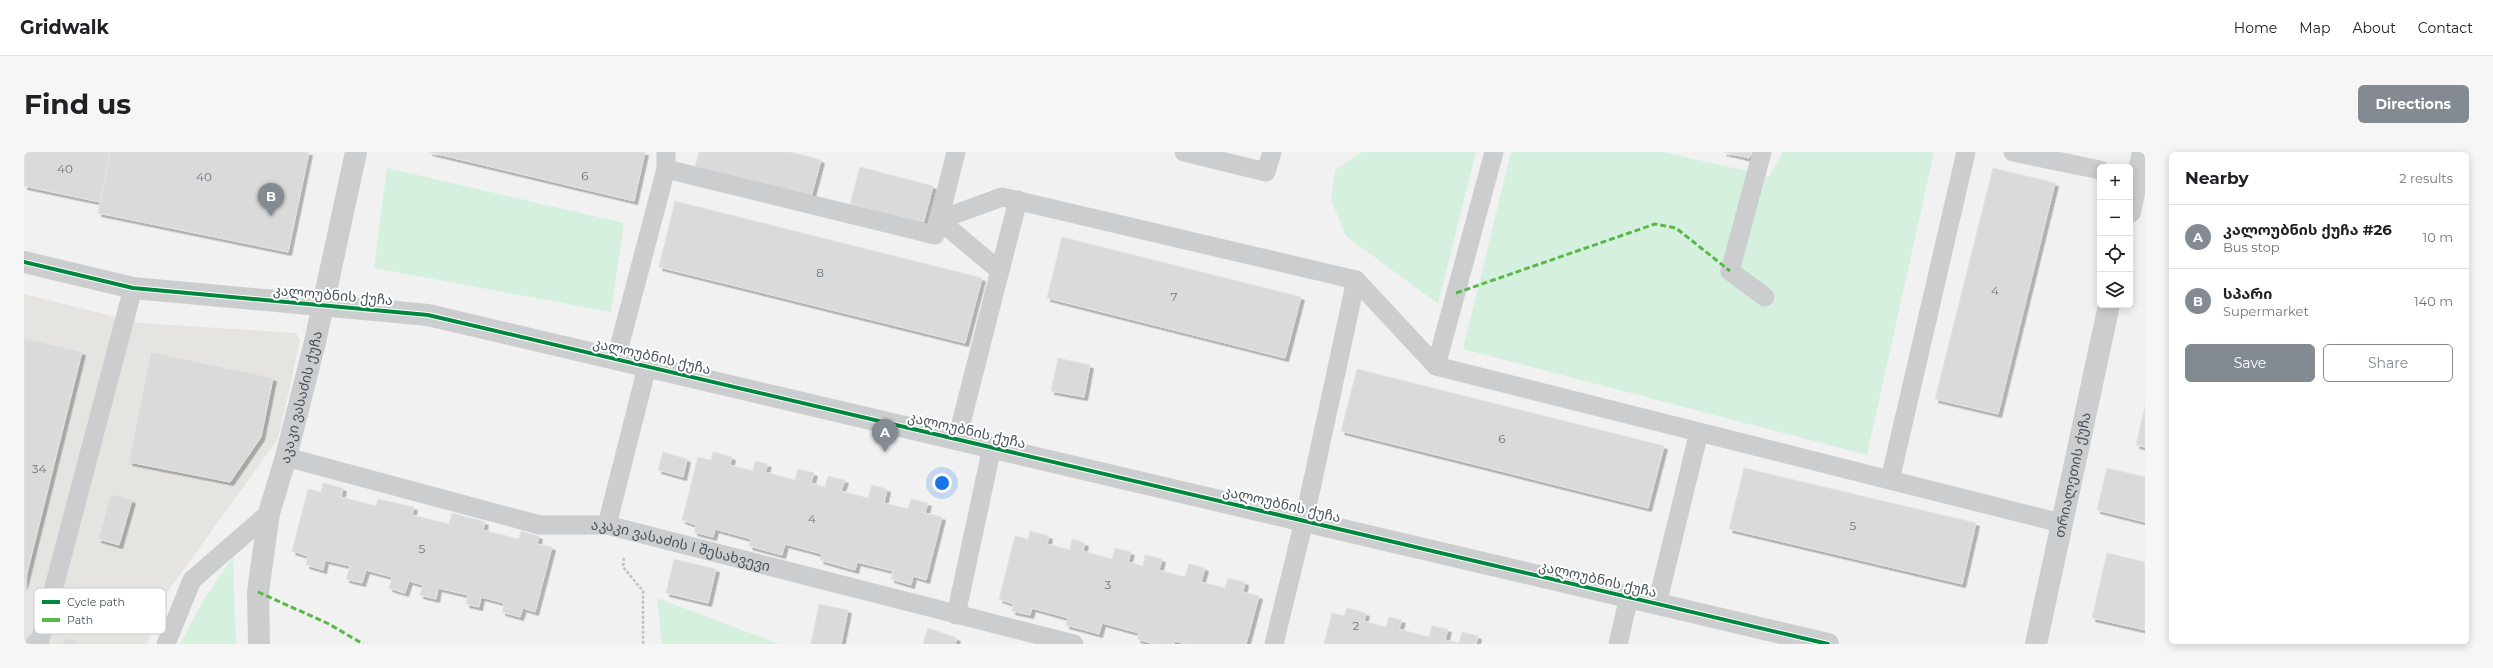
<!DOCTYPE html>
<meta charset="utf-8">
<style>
body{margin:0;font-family:Montserrat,"Noto Sans Georgian",sans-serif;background:#f6f6f6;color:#202124}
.controls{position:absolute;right:12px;top:12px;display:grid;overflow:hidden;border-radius:6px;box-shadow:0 2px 10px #0003}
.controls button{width:36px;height:36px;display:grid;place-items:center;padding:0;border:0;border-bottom:1px solid #e0e0e0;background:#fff;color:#202124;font:20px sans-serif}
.you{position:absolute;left:918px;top:331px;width:14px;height:14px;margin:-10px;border:3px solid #fff;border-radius:50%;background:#1a73e8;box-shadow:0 0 0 6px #1a73e833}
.badge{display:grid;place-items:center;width:26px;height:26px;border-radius:50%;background:#838a91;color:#fff;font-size:13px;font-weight:700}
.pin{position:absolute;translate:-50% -33px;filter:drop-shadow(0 1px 2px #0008)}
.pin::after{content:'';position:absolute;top:21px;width:14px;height:12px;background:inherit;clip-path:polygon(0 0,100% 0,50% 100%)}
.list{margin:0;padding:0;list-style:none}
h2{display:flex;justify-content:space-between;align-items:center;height:52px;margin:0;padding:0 16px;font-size:17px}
h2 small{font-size:13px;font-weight:400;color:#757577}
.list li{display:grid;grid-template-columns:26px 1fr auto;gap:12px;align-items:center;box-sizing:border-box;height:64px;padding:0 16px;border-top:1px solid #e0e0e0}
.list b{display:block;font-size:15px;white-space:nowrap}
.list p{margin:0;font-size:13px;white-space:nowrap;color:#757577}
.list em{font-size:13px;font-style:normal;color:#757577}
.actions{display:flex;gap:8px;padding:12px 16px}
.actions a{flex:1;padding:9px 0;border:1px solid #838a91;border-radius:6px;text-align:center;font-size:14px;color:#838a91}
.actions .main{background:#838a91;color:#fff}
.icon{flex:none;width:22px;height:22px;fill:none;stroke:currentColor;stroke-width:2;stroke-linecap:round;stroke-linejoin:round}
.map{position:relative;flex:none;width:2121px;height:492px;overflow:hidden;border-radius:6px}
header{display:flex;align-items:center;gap:24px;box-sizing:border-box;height:56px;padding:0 20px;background:#fff;border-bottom:1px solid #e0e0e0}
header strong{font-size:19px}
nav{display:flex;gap:22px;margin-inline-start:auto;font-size:14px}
.intro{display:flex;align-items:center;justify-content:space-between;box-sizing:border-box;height:96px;padding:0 24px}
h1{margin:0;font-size:28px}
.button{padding:10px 18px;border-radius:6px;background:#838a91;color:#fff;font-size:14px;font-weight:700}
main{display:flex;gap:24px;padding:0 24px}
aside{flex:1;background:#fff;border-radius:6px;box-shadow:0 2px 10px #0003}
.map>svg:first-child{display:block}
</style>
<header>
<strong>Gridwalk</strong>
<nav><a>Home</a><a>Map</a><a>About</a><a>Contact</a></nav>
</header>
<div class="intro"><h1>Find us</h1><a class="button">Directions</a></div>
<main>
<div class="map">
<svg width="2121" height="492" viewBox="0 0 2121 492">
<defs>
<filter id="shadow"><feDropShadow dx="3.5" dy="3.5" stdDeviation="0" flood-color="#0004"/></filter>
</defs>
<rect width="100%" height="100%" fill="#f1f1f1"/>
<path fill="#e6e4e0" d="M0 142 116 171 272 181 276 189 254 287 142 442 123 492H0Z"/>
<path fill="#d6f0e0" d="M1338 0H1452L1414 152 1322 84 1307 48 1311 18Z
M1487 0H1639L1745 24 1759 0H1910L1843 303 1439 197Z
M363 16 600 71 587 160 350 116Z
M209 405 212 492H156L180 447Z
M633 446 755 492H638Z"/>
<path fill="#dadadb" stroke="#e2e3e4" filter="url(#shadow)" d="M0 0H86L76 50 0 34Z
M86 0H285L264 100 74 61Z
M405 0H621L610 49Z
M675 0H767L797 8 787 45 671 15Z
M1699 0H1727L1725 6Z
M836 15 909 34 899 72 826 52Z
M1969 16 2031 31 1974 262 1911 247Z
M651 49 958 126 941 191 635 115Z
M1038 85 1277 145 1261 206 1023 146Z
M0 186 58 200 0 433Z
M127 200 249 226 237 285 206 330 105 310Z
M1034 206 1066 213 1060 245 1027 239Z
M1333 217 1640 294 1624 356 1317 279Z
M2121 254V295L2112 293Z
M639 300 663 307 659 325 634 318Z
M689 300 708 305 706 313 729 319 731 309 744 312 741 320 771 328 774 317 790 321 787 331 801 335 804 324 821 328 817 339 844 346 848 333 863 337 860 351 884 357 887 347 904 351 901 361 918 365 902 428 889 424 887 433 867 427 869 419 833 410 831 418 796 408 798 402 761 392 758 403 725 394 727 387 691 377 689 385 670 380 672 373 658 368 674 305 687 308Z
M1720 316 1952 371 1938 432 1705 377Z
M2083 316 2121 325V370L2073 358Z
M299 331 319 336 317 345 352 354 354 347 390 355 388 363 425 372 428 361 461 370 459 378 495 387 497 379 515 384 513 392 528 395 511 460 499 456 496 465 478 460 480 451 457 445 455 455 442 452 444 443 414 436 412 447 396 443 399 433 385 429 381 441 365 436 368 425 342 418 338 431 322 427 326 414 301 408 299 418 282 413 284 404 268 399 284 337 297 340Z
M87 342 108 348 95 393 74 387Z
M1006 379 1025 384 1023 392 1046 398 1048 387 1061 391 1059 399 1088 407 1091 396 1107 400 1104 410 1119 414 1121 403 1138 407 1135 418 1161 425 1165 412 1181 416 1177 430 1201 436 1204 426 1221 430 1219 440 1235 444 1222 492H1162L1151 489 1150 492H1130L1113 487 1115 481 1078 471 1075 482 1042 473 1044 466 1008 456 1006 463 988 459 989 452 975 447 991 384 1004 387Z
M2083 401 2121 410V478L2068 466Z
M650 407 692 417 684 451 642 441Z
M795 452 824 458 817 492H787Z
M1323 456 1342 461 1340 469 1362 475 1365 465 1378 468 1375 477 1405 485 1408 474 1424 477 1421 488 1435 491 1438 480 1454 484 1452 492H1300L1308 461 1320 464Z
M904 476 933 486 931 492H899Z
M41 485 60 492H38Z"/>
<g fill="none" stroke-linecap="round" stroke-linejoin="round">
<path stroke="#b9c4c1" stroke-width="2.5" stroke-dasharray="3 2" stroke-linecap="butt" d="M600 406 599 415 619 439V492"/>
<g stroke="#cbcdcf" stroke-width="19">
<path d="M642 0V17L911 83 915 68 978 45 1332 128 1412 214 2037 371"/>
<path d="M932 0 915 68 976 119"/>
<path d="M1160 0 1242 20 1248 0"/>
<path d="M1738 0 1706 119 1741 145"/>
<path d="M1989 0 2076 18"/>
<path d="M592 207 642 17"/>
<path d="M1412 214 1470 0"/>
<path d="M933 287 994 48"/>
<path id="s1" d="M262 305 516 373H583L1050 492"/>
<path d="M1866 328 1942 0"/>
<path d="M583 373 623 215"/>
<path d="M1633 452 1675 280"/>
<path d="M932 463 968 295"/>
<path d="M11 492 16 488 109 136"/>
<path d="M142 492 168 428 245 361"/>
<path d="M1250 492 1280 369 1332 128"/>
<path d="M1594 492 1605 445"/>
</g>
<path stroke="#cbcdcf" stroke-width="22" id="s2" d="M235 492 234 440 245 361 262 305 291 190 332 0"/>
<g stroke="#cbcdcf" stroke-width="22">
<path d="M2106 60 2119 0"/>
<path d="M0 110 109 136 404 163 1804 492"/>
<path id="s3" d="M2012 492 2085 153"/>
</g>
<path stroke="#58b947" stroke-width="3" stroke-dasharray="6 3" stroke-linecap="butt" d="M1432 141 1631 72 1652 76 1706 119
M234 440 305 472 339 492"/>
<g stroke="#fff" stroke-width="6">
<path id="cycleway" d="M0 110 109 136 404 163 1804 492"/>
</g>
<use href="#cycleway" stroke="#00873e" stroke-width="4"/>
</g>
<g text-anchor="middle" stroke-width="4" stroke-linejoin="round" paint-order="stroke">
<g font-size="12" fill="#6d767d">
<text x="41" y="21">40</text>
<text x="561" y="28">6</text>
<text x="180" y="29">40</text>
<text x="796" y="125">8</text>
<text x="1971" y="143">4</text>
<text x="1150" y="149">7</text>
<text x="1478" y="291">6</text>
<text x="15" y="321">34</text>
<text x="788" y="371">4</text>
<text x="1829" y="378">5</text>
<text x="398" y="401">5</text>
<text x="1084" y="437">3</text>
<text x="1332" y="478">2</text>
</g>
<g font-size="14" fill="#48535d" stroke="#fff">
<text transform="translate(309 143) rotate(5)" y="5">კალოუბნის ქუჩა</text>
<text transform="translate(628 204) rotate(13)" y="5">კალოუბნის ქუჩა</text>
<text dy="5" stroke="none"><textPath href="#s2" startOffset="252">აკაკი ვასაძის ქუჩა</textPath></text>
<text transform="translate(943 278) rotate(13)" y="5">კალოუბნის ქუჩა</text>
<text dy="5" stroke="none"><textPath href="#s3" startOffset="173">თრიალეთის ქუჩა</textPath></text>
<text transform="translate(1258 352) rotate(13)" y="5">კალოუბნის ქუჩა</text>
<text dy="5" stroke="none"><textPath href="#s1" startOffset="406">აკაკი ვასაძის I შესახვევი</textPath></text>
<text transform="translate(1574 427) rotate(13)" y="5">კალოუბნის ქუჩა</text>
</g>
</g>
<rect x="10" y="436" width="132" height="46" rx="6" fill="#fff" stroke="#c8cbce" stroke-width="1"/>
<rect x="18" y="448" width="18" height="4" fill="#00873e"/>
<rect x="18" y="466" width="18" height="4" fill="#58b947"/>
<g font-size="11" fill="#48535d">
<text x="43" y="454">Cycle path</text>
<text x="43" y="472">Path</text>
</g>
</svg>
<div class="controls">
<button>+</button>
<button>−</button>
<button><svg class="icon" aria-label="locate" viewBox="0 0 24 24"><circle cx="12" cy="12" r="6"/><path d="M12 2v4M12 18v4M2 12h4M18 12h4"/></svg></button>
<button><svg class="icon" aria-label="layers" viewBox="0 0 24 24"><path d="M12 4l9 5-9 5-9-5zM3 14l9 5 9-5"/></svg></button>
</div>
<div class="you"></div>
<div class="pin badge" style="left:861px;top:300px">A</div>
<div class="pin badge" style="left:247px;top:64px">B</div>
</div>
<aside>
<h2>Nearby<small>2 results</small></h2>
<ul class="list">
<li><span class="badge">A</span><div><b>კალოუბნის ქუჩა #26</b><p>Bus stop</p></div><em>10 m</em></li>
<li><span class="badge">B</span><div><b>სპარი</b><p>Supermarket</p></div><em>140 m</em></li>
</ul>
<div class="actions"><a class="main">Save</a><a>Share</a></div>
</aside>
</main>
